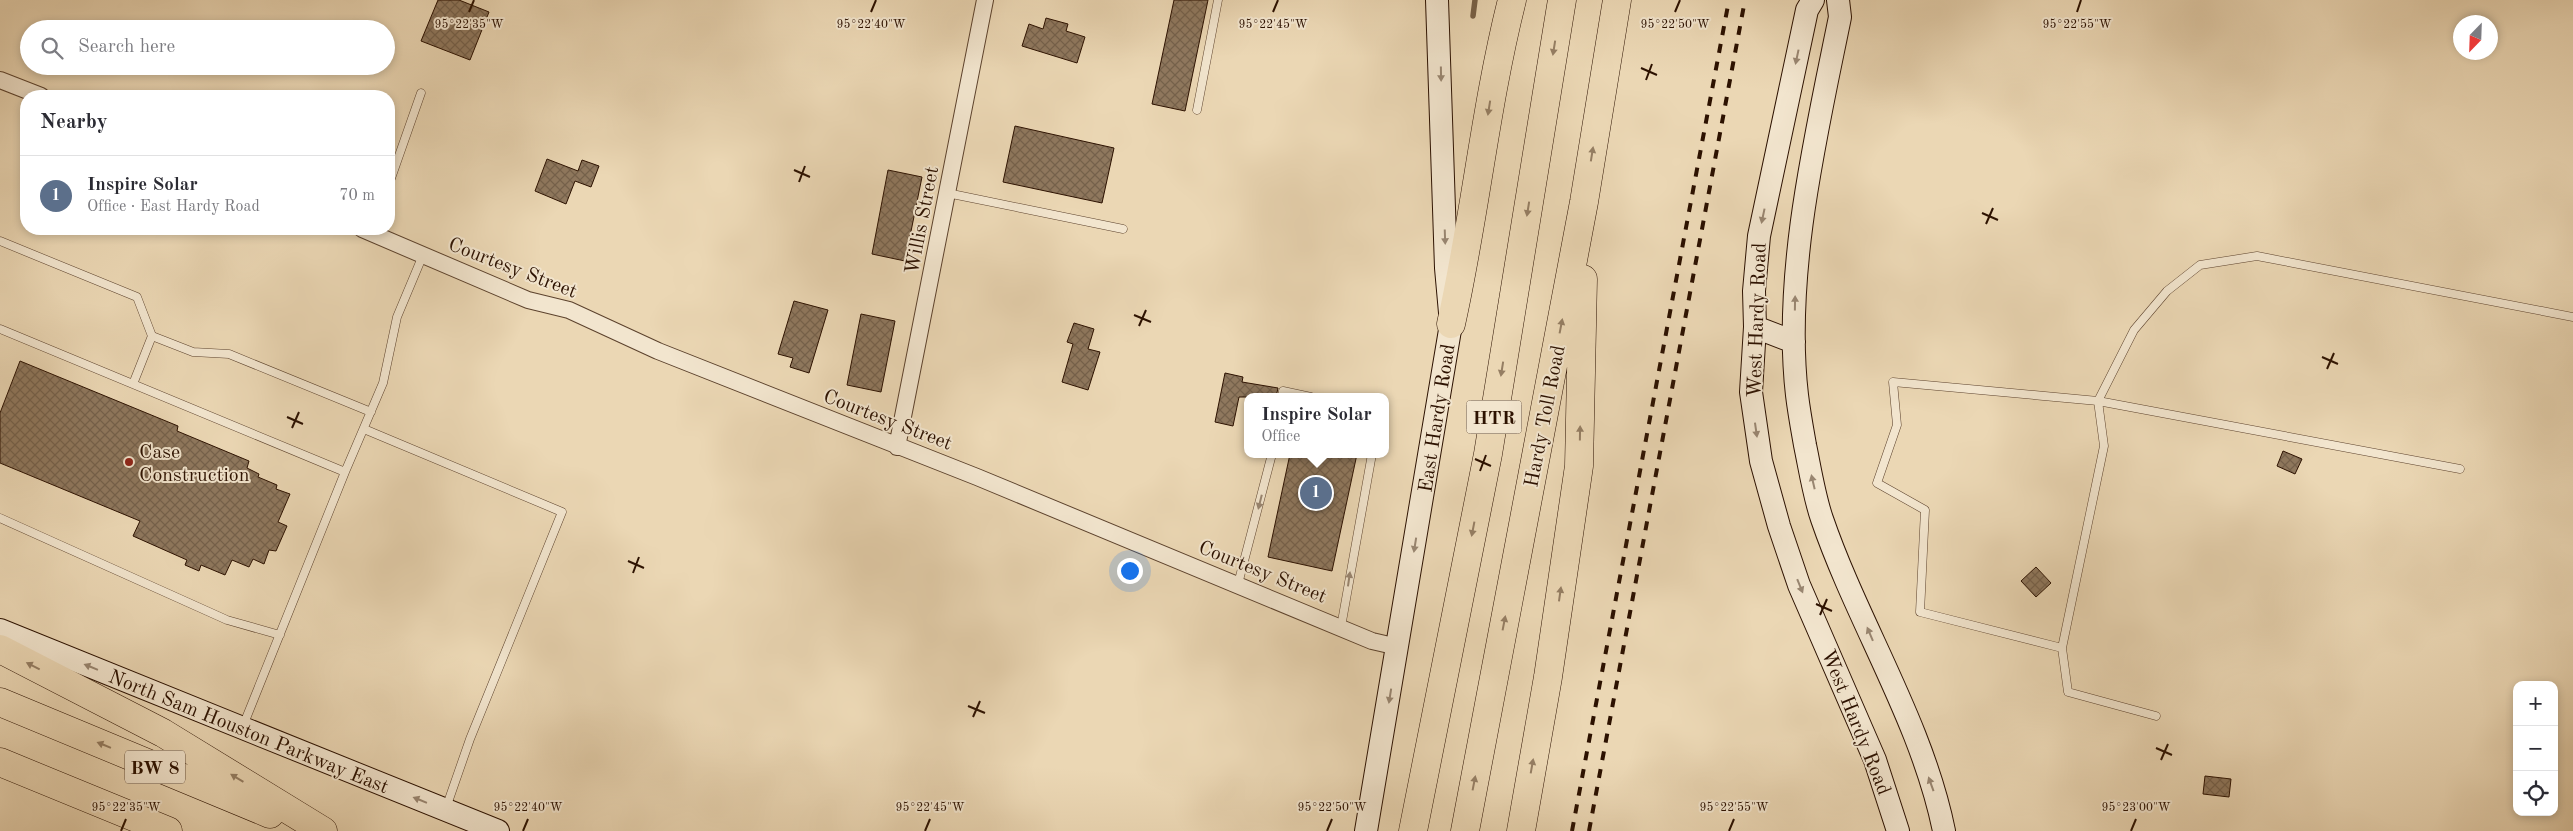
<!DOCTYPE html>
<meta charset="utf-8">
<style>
body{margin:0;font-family:"Old Standard TT",serif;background:#f2f2f3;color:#2b2b33}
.controls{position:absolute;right:15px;bottom:15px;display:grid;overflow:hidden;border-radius:10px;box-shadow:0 2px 8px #0003}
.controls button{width:45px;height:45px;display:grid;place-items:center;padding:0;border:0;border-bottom:1px solid #e1e1e2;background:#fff;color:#2b2b33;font:25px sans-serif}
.compass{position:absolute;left:2453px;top:15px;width:45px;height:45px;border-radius:50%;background:#fff;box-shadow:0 2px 8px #0003;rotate:203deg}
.you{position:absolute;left:1129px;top:570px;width:18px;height:18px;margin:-12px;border:4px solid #fff;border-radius:50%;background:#1a73e8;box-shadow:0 0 0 8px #1a73e833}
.badge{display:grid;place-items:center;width:32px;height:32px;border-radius:50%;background:#8f2418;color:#fff;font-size:16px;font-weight:700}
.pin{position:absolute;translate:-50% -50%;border:2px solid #fff;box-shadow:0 1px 5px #0006}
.popup{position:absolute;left:1244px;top:393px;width:145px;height:65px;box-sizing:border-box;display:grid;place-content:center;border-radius:10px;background:#fff;filter:drop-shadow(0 1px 4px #0005);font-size:16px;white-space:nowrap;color:#7c7c81}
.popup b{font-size:19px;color:#2b2b33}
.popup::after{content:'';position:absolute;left:50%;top:100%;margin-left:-10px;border:10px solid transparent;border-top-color:#fff}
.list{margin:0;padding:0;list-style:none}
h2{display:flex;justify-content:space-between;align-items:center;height:65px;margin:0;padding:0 20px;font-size:21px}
h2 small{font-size:16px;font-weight:400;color:#7c7c81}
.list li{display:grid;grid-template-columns:32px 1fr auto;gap:15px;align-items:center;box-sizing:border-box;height:80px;padding:0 20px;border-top:1px solid #e1e1e2}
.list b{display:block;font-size:19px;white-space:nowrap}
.list p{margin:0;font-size:16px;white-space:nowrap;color:#7c7c81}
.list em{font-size:16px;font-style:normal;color:#7c7c81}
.icon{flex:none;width:28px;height:28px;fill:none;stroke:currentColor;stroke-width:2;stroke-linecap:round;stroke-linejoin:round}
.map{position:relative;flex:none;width:2573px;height:831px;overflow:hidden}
.search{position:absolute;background:#fff;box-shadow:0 2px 8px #0003;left:20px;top:20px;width:375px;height:55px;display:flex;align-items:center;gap:12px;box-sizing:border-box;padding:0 18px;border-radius:28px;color:#7c7c81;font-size:19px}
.panel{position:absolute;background:#fff;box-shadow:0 2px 8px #0003;left:20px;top:90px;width:375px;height:145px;border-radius:20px}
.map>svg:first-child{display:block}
</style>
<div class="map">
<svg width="2573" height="831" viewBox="0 0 2573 831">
<defs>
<pattern id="building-cross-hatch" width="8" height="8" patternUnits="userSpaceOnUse" patternTransform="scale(1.25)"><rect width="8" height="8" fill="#8f785e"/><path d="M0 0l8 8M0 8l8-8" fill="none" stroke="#75614b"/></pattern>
</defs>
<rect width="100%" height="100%" fill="#ebd7b4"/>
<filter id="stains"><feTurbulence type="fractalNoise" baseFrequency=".004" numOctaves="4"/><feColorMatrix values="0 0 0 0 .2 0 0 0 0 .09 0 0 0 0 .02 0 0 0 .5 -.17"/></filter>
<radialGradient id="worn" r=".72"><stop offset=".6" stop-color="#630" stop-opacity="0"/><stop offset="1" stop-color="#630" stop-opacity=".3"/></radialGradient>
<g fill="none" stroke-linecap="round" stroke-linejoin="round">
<path stroke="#786047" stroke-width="5.5" d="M1473 16 1475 0"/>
</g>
<path fill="url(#building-cross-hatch)" stroke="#2c1100" d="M438 0H459L489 12 470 60 421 41Z
M1174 0H1208L1185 111 1152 104Z
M1046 18 1068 24 1066 31 1085 37 1077 63 1022 46 1029 24 1043 29Z
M1015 126 1114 148 1102 203 1003 182Z
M547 159 578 171 582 160 599 166 591 187 575 181 566 204 535 191Z
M888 170 922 177 905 261 872 254Z
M794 301 828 310 809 373 790 367 793 358 778 354Z
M861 314 895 321 881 392 847 385Z
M1074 323 1094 329 1088 349 1100 352 1088 390 1062 382 1073 344 1067 342Z
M20 361 178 426 177 431 249 461 247 468 259 474 258 477 277 485 276 489 290 494 278 522 287 526 276 551 269 550 264 564 253 559 249 567 232 560 225 575 201 565 199 571 185 565 187 560 133 536 140 521 0 463V413Z
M1225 373 1243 377 1242 382 1278 388 1276 397H1239L1233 426 1215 422Z
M2283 451 2302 459 2295 474 2277 466Z
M1290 454H1357L1332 571 1268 557Z
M2036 567 2051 583 2036 597 2021 581Z
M2205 776 2231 779 2229 797 2203 794Z"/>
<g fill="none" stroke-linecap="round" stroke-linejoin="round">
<g stroke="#5c422d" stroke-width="9">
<path id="service" d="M1197 110 1218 0
M389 184 421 93
M947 193 1123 229
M0 241 137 297 152 336 133 384
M0 329 345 472 243 726
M152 336 193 352 229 354 371 412
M1282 397 1283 391 1311 397
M364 429 562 512 470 739 446 808
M345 472 383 383 397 317 423 255
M0 518 227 620 280 635
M1238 584 1272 454
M1341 627 1372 454
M2062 648 1920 612 1925 510 1877 483 1897 425 1893 382 2098 401 2460 469
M2156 716 2068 692 2062 648 2104 446 2098 401 2134 330 2167 291 2200 265 2257 256 2573 317"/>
</g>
<g stroke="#5c422d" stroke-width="18">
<path id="minor" d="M0 80 41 96
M362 229 528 300 569 310 658 351 977 477 1372 641 1398 647
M897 447 985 0"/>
</g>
<g stroke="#2c1100" stroke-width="24">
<path id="secondary" d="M1813 0 1807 10 1759 236 1754 291 1755 327 1751 392 1761 461 1779 526 1799 585 1875 760 1898 831
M1838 0 1840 17C1816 135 1783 274 1797 395 1799 412 1802 428 1805 445 1810 469 1814 496 1822 519 1858 624 1922 722 1944 831
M1755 327 1794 342
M0 630 498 831
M1366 831 1451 324 1446 268 1437 0"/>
</g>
<g stroke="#2c1100" stroke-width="29">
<path id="motorway" d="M1451 324C1475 217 1485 107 1512 0
M0 649 163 733 323 831
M0 702 270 814
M0 762 168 831
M1413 831 1488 454 1562 0
M1465 831 1584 202 1617 0
M1521 831 1548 677 1579 466 1583 279"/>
</g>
<use href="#service" stroke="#f2e5ce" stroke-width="8"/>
<use href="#minor" stroke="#f2e5ce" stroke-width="16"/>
<use href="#secondary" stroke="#f2e5ce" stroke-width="22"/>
<use href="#motorway" stroke="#ebd7b4" stroke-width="28"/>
<path stroke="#2c1100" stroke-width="4" stroke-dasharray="9 9" stroke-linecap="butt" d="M1572 831 1729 0
M1589 831 1745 0"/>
</g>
<defs><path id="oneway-solid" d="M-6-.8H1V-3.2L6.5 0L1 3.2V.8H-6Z" transform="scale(1.25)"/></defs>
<g fill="#957e63">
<use href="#oneway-solid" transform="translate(1554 48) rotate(99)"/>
<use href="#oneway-solid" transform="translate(1489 108) rotate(99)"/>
<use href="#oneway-solid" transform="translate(1592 154) rotate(-81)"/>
<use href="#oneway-solid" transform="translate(1528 209) rotate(99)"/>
<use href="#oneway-solid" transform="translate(1561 326) rotate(-79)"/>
<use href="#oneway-solid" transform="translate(1502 369) rotate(99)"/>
<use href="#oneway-solid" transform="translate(1580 433) rotate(-89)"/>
<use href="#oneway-solid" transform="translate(1473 529) rotate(101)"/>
<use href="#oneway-solid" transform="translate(1560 594) rotate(-82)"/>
<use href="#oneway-solid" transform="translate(1504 623) rotate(-79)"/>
<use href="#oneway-solid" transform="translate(33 666) rotate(-153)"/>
<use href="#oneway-solid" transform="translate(104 745) rotate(-158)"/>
<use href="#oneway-solid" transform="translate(1532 766) rotate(-80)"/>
<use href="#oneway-solid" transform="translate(237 778) rotate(-149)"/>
<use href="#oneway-solid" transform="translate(1474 783) rotate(-79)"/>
</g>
<g fill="#998671">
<use href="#oneway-solid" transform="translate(1797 57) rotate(102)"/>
<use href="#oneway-solid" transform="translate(1441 74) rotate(89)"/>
<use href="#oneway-solid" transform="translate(1763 216) rotate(102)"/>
<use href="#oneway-solid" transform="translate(1445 237) rotate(88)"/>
<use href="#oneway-solid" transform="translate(1795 303) rotate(-89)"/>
<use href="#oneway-solid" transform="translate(1756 430) rotate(82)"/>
<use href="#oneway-solid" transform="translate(1813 482) rotate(-103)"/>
<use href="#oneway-solid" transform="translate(1260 502) rotate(104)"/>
<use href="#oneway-solid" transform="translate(1415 545) rotate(99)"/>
<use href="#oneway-solid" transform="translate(1349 579) rotate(-82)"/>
<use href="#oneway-solid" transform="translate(1800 586) rotate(68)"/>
<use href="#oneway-solid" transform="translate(1870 634) rotate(-113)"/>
<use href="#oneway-solid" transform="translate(91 667) rotate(-158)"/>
<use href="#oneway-solid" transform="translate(1390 696) rotate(99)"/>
<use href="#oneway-solid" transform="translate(1931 784) rotate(-110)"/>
<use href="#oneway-solid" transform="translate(420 800) rotate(-158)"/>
</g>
<path fill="none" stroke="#2c1100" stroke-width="2" d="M469 12 474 0M871 12 876 0M1273 12 1278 0M1675 12 1680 0M2077 12 2081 0M1641 68 1657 75M1646 80 1652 64M794 170 810 177M799 182 805 166M1982 213 1998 220M1986 224 1993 208M1134 315 1151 322M1139 326 1146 310M2322 357 2338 364M2327 369 2334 353M287 417 303 424M292 428 299 412M1475 459 1491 466M1480 471 1486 455M628 561 644 568M633 573 639 557M1816 604 1832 611M1820 615 1827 599M968 706 985 713M973 717 980 701M2156 748 2172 755M2161 760 2168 744M121 831 126 819M523 831 528 819M925 831 930 819M1327 831 1332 819M1729 831 1734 819M2131 831 2136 819"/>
<circle fill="#8f2418" stroke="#f2e5ce" stroke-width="2" cx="129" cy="462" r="5"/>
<g text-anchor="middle" stroke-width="4" stroke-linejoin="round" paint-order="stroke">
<g fill="#f2e5ce" stroke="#67513e" stroke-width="1">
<rect x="1466.5" y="400.5" width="55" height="33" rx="4"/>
<rect x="125" y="750.5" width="60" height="33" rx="4"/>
</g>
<g font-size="19" font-weight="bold" fill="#2c1100">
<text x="1494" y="424">HTR</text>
<text x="155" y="774">BW 8</text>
</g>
<g font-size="20" fill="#2c1100" stroke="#f2e5ce">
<text transform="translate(921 220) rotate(-79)" y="7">Willis Street</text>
<text transform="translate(513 267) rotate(21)" y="7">Courtesy Street</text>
<text transform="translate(1756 320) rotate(-88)" y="7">West Hardy Road</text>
<text transform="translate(1544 416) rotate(-79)" y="7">Hardy Toll Road</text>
<text transform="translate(1436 418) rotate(-81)" y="7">East Hardy Road</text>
<text transform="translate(888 419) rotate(21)" y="7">Courtesy Street</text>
<text transform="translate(1263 571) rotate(22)" y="7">Courtesy Street</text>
<text transform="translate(1857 722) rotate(68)" y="7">West Hardy Road</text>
<text transform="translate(249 731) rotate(22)" y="7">North Sam Houston Parkway East</text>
</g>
<g font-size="20" fill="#2c1100" stroke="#f2e5ce" text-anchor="start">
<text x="139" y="458">Case<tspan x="139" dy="23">Construction</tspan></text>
</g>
</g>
<g font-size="12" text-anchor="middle" fill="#2c1100" stroke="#f2e5ce" stroke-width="4" stroke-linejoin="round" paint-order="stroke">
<text x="1675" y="28">95°22'50"W</text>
<text x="2077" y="28">95°22'55"W</text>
<text x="469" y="28">95°22'35"W</text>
<text x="871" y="28">95°22'40"W</text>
<text x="1273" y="28">95°22'45"W</text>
<text x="126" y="811">95°22'35"W</text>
<text x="528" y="811">95°22'40"W</text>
<text x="930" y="811">95°22'45"W</text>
<text x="1332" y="811">95°22'50"W</text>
<text x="1734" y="811">95°22'55"W</text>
<text x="2136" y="811">95°23'00"W</text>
</g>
<rect width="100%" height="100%" filter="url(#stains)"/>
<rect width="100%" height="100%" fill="url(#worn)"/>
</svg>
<div class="controls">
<button>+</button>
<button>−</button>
<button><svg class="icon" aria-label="locate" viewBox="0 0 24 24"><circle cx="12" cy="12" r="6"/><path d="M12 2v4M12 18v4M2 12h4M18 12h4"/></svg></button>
</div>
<svg class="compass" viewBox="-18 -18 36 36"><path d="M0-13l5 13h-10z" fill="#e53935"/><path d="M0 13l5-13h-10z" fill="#7c7c81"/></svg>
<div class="you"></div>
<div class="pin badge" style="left:1316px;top:493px;background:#5c6f8a">1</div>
<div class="popup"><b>Inspire Solar</b>Office</div>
<div class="search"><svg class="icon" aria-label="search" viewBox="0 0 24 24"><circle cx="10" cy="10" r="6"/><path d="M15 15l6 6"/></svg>Search here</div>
<section class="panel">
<h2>Nearby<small></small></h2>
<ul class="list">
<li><span class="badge" style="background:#5c6f8a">1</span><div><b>Inspire Solar</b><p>Office · East Hardy Road</p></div><em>70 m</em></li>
</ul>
</section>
</div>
